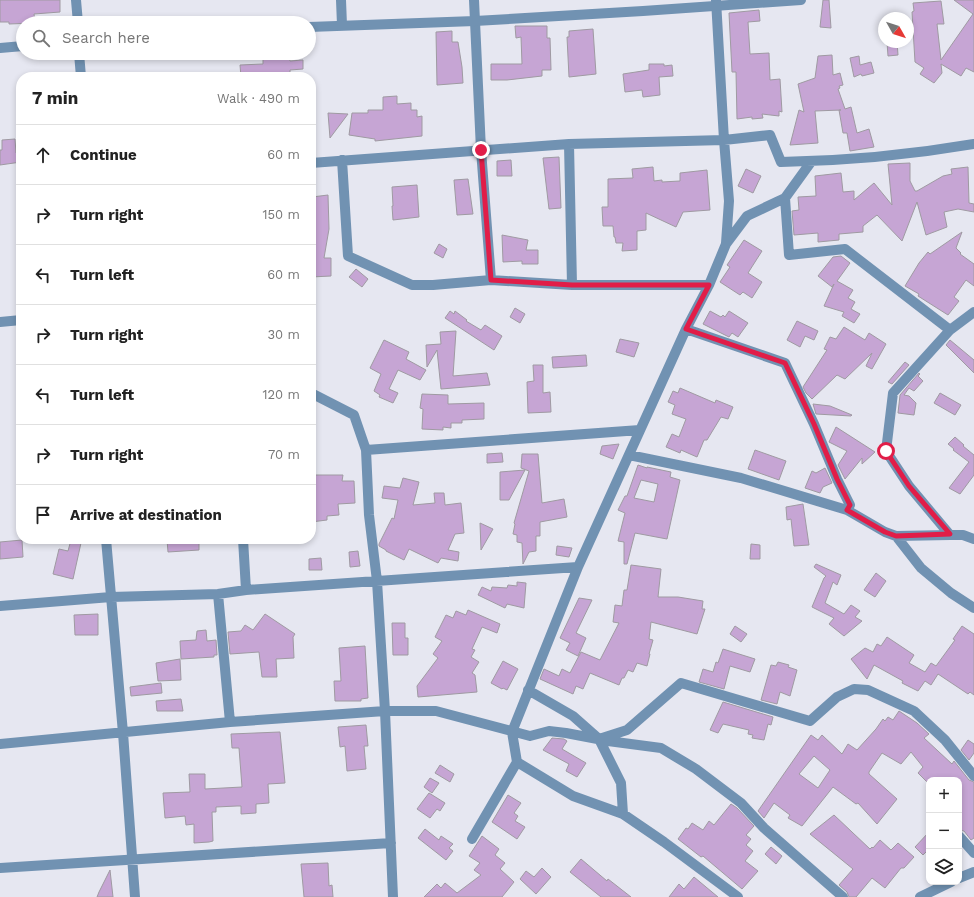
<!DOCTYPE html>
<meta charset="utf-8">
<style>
body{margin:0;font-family:"Work Sans",sans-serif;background:#f2f2f2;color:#222}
.controls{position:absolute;right:12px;bottom:12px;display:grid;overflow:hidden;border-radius:8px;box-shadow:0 2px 6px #0003}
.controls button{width:36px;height:36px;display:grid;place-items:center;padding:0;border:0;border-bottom:1px solid #e0e0e0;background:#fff;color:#222;font:20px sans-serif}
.compass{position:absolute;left:878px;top:12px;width:36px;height:36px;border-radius:50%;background:#fff;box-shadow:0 2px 6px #0003;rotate:129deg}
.stop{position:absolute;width:12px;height:12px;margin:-9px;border:3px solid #e11d48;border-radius:50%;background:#fff}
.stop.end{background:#e11d48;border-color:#fff;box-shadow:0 1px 4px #0008}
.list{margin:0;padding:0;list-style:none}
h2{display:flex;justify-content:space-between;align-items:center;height:52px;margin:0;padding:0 16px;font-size:17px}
h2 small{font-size:13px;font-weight:400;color:#767676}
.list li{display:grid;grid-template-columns:26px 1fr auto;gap:12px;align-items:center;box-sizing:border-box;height:60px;padding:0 16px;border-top:1px solid #e0e0e0}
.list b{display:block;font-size:15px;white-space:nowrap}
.list em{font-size:13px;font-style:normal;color:#767676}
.icon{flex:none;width:22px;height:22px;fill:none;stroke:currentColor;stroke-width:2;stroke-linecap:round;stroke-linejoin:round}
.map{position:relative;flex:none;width:974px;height:897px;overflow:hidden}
.search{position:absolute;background:#fff;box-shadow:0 2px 6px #0003;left:16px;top:16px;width:300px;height:44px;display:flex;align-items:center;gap:10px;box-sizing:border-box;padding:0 14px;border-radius:22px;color:#767676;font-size:15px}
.panel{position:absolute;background:#fff;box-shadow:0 2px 6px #0003;left:16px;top:72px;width:300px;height:472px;border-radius:16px}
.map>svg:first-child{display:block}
</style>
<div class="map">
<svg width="974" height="897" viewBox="0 0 974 897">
<rect width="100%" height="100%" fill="#e6e7f1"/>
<path fill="#c6a5d4" stroke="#9f9aa2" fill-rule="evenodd" d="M0 0H60V12L34 14 35 23 9 24V22H0Z
M823 0H829L831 28 820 27Z
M954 0H974V72L966 68 961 76 941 64 942 73 934 83 920 74 924 68 915 62 912 12 914 11 913 3 941 1 944 24H937L941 60 973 14Z
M759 10 760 21 748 22 750 54 769 53 770 80 780 79 782 112 779 111V116L762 114 763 118 752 119V117L737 119 736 72H732L729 13Z
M515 26H547V38H550L551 70H542V76L507 80H491V64H522L521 37 516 38Z
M593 29 596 74 569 77 567 37H569V31Z
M452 31V42H458L462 67 463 83 437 85 436 32Z
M887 42H897L898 55 888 56Z
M832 55 833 75 840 73 843 85 839 86 840 88 838 89 845 109 851 107 857 133 869 129 874 147 850 151 847 133H843L839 110H841L815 111 818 143 790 145 799 110 804 112 798 84 815 78 818 56Z
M859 56 860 65 871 62 874 73 862 76 861 74 854 77 850 58Z
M270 57H281V58H289L290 61 303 60V69L290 70V77H241L240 65 263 64V59H270Z
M649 64H664V66L672 65 673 76 659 77 660 95 643 97 642 90 625 92 623 74 649 70Z
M397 96V104L411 103V110H417V117L422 116V136L375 141V139L349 135 352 113H368V110H383V97Z
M328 113 348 114 330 138Z
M15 139 16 153H21V162L0 165V150H2V140Z
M559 157 561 208 549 209 543 158Z
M511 160 512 176H497V161Z
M910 163V181L915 191H917L943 176 952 174 951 169 968 167 969 203 974 204V212L958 209 944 212 947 227 926 235 917 202 902 241 877 215 863 226V232L839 234V240L818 242V233L794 235 792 211 799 210 798 197 816 196 815 176 841 173 843 192 854 191V200L874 183 892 205 888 164Z
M653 167 654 181 662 180V182L680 181V173L707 170 710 210 683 212 676 227 646 213V230L637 231V250L622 251 623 243H616L615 237H614L613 226H603L602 207H608V179L633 178 632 169Z
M746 169 761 176 753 193 738 186Z
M468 179 473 214 457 215 454 180Z
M417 185 419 217 393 220 392 206H393L392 187Z
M328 195 329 229 324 258H331V276L311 277V237H314V211H311V200L312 197Z
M962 232 956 248 961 253 960 254 974 264V286L966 280 954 297 959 301 948 315 918 296 919 294 905 286 919 263 928 252 930 254Z
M502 235 528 240 526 250H538V264H522V261L503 262Z
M744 240 762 251 748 273 762 282 752 298 743 292 740 295 720 282 730 267 727 265Z
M439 244 447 249 443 258 434 253Z
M841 256 850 263 837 281 853 290 848 298 855 302 851 309 860 314 854 323 842 316 844 312 824 306 834 284 832 287 818 276 833 257Z
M356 269 368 279 362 287 349 277Z
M515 308 525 314 520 323 510 317Z
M450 311 454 314 455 311 467 320 466 321 481 330 485 325 502 336 494 350 445 318Z
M710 311 721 317 723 315 725 317 729 311 748 323 738 337 732 333 729 337 703 324Z
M797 321 818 331 814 340 805 336 800 347 787 340Z
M844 327 865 340 869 333 886 344 872 369 866 366 872 353 845 379 837 375 812 399 806 393 803 387 827 350 824 349 830 337 836 339Z
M456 331 453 376 487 373 490 385 441 389 437 350 427 367 426 345 441 344 440 332Z
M620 339 639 343 634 357 616 352Z
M384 340 409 352 406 359 426 370 420 380 398 370 389 389 398 393 393 403 379 397 380 395 374 391 381 374 370 368Z
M950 340 974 360V373L946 345Z
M586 355 587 366 553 368 552 357Z
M905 362 909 365 892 384 888 382Z
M533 365H543V393L550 392 551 412 528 413 527 382 534 381Z
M919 373 920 374 918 376 923 381 914 391 909 388 904 395 909 396 916 403 914 415 898 413 900 395Z
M680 388 715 403 716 400 733 407 728 419 721 417 707 440H704L697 457 681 450 680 453 666 447 672 434 679 437 686 419 672 414 675 405 668 402 673 391 678 393Z
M940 393 961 405 955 415 934 403Z
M422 394 448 395V404L484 403V419L462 420V423H451V428L443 427V430L422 429 423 409 420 408Z
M813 404 830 406 852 415 851 416 816 414Z
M836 427 875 452 862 464V458L845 479 838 465 847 451 829 442Z
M955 437 964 445 963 446 974 455V475L960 494 949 488 969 462 953 450 954 449 948 444Z
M619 444 613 459 600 454 602 446Z
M755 450 786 461 779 480 748 469Z
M502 453 503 462 487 463V454Z
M522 454H538L542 503 564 499 567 517 540 522V536H536V551L529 552 523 564 522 543 517 542V535L513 534 515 524 514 523 529 471 521 468Z
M638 465 647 468V467L671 472 670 477 680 480 667 539 635 533 627 564H624V542L618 541 625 513 618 510 625 496H627ZM641 480 658 484 654 502 634 498Z
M825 468 832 483 823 487 820 493 805 488 812 471 816 473Z
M525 470 509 500H500V472Z
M311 475H343L342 481H354L355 503 338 504 339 515 327 516V520L311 522Z
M403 478 419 482 413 505 435 503 434 493H444L445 505 461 503 464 533 455 534 448 550 459 552 458 561 441 558 438 563 409 549 404 560 386 551V550L379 546V544L392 518 394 519 398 500 382 498 384 486 400 488Z
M803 504 809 545 794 546 791 519 787 520 786 507Z
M480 523 493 529 481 550Z
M174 539H199V550L168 552 167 540Z
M22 540 23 557 0 559V542Z
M71 540 81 543 73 579 53 574 59 549 68 551Z
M751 544 760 545V559H750Z
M557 546 572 548 569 557 556 555Z
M358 551 360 566 350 567 349 552Z
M321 558 322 570H309V559Z
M816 564 841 575 837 585 833 582 825 603 844 614 851 605 860 611 855 617 862 621 844 636 829 624 834 618 812 607 824 578 826 576 814 567Z
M631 565 661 569 658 597H678L703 601 702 609H705L697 634 651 622 649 639 653 640 649 654H650L647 666 637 663 633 672 628 670 624 678H622L619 685 590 673 583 689 576 686 573 694 540 679 544 669 559 676 562 669 570 673 581 652 600 660 619 623 613 622 615 605 622 606 624 590H627Z
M876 573 886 581 875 597 864 590Z
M517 582 526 583 524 608 507 604 505 608 478 595 482 587 491 591 492 587 507 588 508 585 517 586Z
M579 598 592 600 576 633 586 638 578 656 566 650 570 643 560 638Z
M468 610 500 624 497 633 482 627 472 649 475 650 471 657 479 662 472 673 475 675 477 692 418 697 417 686 438 658 433 654 442 641 435 637 446 615 453 618 456 611 466 615Z
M98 614V635H75L74 615Z
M265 614 295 634 293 637 294 658 276 659 277 677H262L259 652 230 654 228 632 241 631 245 625 253 630Z
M392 623H405V638H408V655H393Z
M735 626 747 634 741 642 730 634Z
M962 626 974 634V695L970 692 968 694 938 674 931 685 925 681 918 691 902 683 903 681 874 665 867 679 851 659 865 648 873 652 877 644 881 646 887 637 914 655 909 663 925 672 931 663 936 666 955 640 953 639Z
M206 630 207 641 216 640 217 655H214V657L181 659 180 641 196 640 197 631Z
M365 646 368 698 361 699V701H335L334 681H341L339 648Z
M723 649 755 659 750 672 730 666 724 689 699 682 703 669 713 672 716 662 718 663Z
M180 659 181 680 158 681 156 663Z
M503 661 518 669 507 690 503 688 502 689 491 683Z
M778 662 789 665 788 667 797 670 790 696 780 692 777 704 761 700 771 665 776 666Z
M161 683 162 693 131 696 130 687Z
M181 699 183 711H157L156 701Z
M723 702 773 717 771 725 768 724 764 740 752 738 753 735 748 734 749 730 723 724 718 733 710 730Z
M899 711 917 723 929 734 924 738 952 764 954 761 969 780 974 782V838L971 840 964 831 959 830V780H929L928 783 918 773 923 767 911 752 901 764 882 753 869 772V774L897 799 877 824 858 803 856 804 833 787 802 826 788 818 790 815 774 803 764 818 758 811 811 735 818 740 822 735 842 754 848 744 857 750 876 729 883 719 885 721 888 717 893 720ZM814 756 830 770 818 788 799 774Z
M366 725 368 746H364L366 769 347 771 345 746 340 747 338 727Z
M280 732 285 783 268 784 269 803 256 804V813L241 814V806H237L216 807V812H212L213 841 209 842 194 843V824L186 825 185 816 165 818 163 793 190 792 189 774H205V789L242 787 239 748H232L231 734Z
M552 738 564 739 567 741 562 749 586 763 577 777 566 771 569 764 543 750Z
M968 740 974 744V753L969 760 961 750Z
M440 765 454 774 450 782 435 773Z
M430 778 439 783 432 793 424 787Z
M429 793 445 803 440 811 437 809 430 818 417 809Z
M508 795 521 803 514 813 518 816 515 821 525 827 517 839 492 822Z
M731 804 737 808 754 826 746 835 751 839 746 845 753 851 745 861 758 871 742 889 703 856 701 857 678 839 686 828 688 829 692 823 703 830 709 821 714 825Z
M834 815 870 849 872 847 873 848 880 840 891 850 898 843 914 857 904 868H901L885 888 872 878 856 897H849L847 892 839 885 853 869 810 834Z
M425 829 439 840 441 836 453 844 449 848 453 851 446 860 418 838Z
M929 832V849L923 855 915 847Z
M482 836 499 849 495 855 505 863 500 869 514 882 502 897H424L437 884 441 888 445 883 457 893 481 875 474 870 480 863 469 856Z
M771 847 782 856 776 864 765 854Z
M581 859 607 881 608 879 631 897H601L570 872Z
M328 863 329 886 332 885 333 897H304L301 864Z
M542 868 551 877 536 894 520 879 526 871 534 877Z
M110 870 113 897H97L99 892Z
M694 877 718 897H669L679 884 684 889Z"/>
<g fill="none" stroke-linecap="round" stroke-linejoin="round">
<path stroke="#7192b2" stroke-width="10" d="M76 0 78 23
M341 0 342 25
M474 0 481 150 491 280
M716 0 724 140 729 201 726 243
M79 53 81 77
M569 144 572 285
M342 160 348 256 412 285H433L491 280 572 285H709
M311 163 569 144 724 140 770 135 781 162C845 161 910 155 974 144
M785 198 789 255 845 249 950 330 974 312
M0 322 21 320
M686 329 785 363 814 424 837 479 850 505 847 510
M311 393 354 415 366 450 369 515 377 581 385 711 393 897
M366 450 640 430
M629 455 741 478 847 510 885 532 896 536 950 535H963L974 539
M950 535 909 486 886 451 893 393 950 330
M896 536 921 568 951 593 974 608
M106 539 123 733 135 897
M243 539 246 590
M218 594 230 722
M0 606 111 597 218 594 246 590 578 567
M528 690 573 716 599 739 627 730 681 683 810 721 837 697 854 689 868 690 914 711 945 740 974 776
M599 739 621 783 623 814
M0 744 230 722 385 711H436L530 736 549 731 566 733 608 741 661 748 696 769 741 803 764 828 843 897
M959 836 974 853
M472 839 517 762
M0 868 391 843
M959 878 974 872
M738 897 664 842 623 814 573 796 517 762 512 732 578 567 686 329 709 285 726 244 747 216 785 198 811 162
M920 897 951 882"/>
<path stroke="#7192b2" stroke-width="10" d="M309 27 475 21 643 11 801 0
M0 48 23 46"/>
</g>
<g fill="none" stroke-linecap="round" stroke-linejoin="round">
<path stroke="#e11d48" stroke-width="5" d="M481 150 491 280 572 285H709L686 329 785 363 814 424 837 479 850 505 847 510 885 532 896 536 950 534 909 486 886 451"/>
</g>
</svg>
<div class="controls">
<button>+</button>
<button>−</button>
<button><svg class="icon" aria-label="layers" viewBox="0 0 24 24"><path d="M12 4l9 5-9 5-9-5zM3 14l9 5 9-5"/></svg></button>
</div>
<svg class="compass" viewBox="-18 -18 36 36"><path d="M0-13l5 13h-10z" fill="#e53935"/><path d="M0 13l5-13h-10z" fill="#767676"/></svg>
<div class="stop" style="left:886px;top:451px"></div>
<div class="stop end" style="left:481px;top:150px"></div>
<div class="search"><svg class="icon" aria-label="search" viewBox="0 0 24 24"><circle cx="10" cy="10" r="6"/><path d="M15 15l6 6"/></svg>Search here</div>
<section class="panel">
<h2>7 min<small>Walk · 490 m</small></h2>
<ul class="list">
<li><svg class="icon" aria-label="ahead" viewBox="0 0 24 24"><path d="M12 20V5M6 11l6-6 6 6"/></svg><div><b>Continue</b></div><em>60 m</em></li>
<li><svg class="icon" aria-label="right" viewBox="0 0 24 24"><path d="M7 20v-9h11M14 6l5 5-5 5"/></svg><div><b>Turn right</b></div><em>150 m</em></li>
<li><svg class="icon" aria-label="left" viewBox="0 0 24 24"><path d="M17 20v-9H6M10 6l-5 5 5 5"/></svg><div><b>Turn left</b></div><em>60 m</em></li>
<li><svg class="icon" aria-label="right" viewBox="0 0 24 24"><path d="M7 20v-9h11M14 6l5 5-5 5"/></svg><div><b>Turn right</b></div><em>30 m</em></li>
<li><svg class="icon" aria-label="left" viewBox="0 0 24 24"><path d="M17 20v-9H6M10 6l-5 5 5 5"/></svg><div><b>Turn left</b></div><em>120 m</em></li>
<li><svg class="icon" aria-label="right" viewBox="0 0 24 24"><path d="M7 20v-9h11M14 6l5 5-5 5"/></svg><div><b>Turn right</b></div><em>70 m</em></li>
<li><svg class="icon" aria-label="arrive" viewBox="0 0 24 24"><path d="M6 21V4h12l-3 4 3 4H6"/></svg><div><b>Arrive at destination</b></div></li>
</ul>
</section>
</div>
